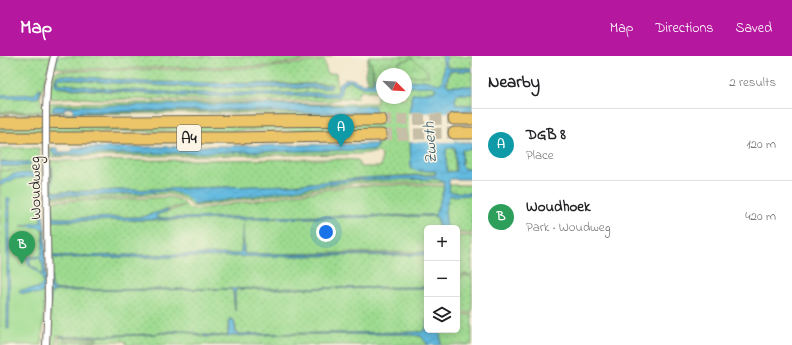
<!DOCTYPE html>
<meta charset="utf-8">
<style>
body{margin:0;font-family:"Indie Flower",sans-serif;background:#f2f2f2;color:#202124}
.controls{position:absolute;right:12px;bottom:12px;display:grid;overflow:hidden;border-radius:6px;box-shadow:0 2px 10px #0003}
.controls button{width:36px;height:36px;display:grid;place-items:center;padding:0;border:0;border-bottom:1px solid #e0e0e0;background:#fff;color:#202124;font:20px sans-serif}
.compass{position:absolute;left:376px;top:12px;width:36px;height:36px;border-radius:50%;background:#fff;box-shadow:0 2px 10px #0003;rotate:114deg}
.you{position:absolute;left:326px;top:176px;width:14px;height:14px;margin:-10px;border:3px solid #fff;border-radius:50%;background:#1a73e8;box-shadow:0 0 0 6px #1a73e833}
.badge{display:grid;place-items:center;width:26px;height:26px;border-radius:50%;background:#b5179e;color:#fff;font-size:13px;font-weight:700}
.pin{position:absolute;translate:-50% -33px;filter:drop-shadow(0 1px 2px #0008)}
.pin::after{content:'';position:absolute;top:21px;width:14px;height:12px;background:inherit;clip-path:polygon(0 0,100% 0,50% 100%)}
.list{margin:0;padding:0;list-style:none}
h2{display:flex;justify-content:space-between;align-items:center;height:52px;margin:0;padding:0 16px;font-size:17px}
h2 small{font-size:13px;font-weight:400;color:#757577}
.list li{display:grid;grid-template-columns:26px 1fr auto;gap:12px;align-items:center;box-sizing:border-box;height:72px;padding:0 16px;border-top:1px solid #e0e0e0}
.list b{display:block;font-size:15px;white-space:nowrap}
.list p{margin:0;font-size:13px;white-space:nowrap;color:#757577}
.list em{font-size:13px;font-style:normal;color:#757577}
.icon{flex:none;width:22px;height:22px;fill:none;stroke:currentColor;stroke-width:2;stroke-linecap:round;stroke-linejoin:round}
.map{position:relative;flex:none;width:472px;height:289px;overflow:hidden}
header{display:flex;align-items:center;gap:24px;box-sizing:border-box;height:56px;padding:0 20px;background:#b5179e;color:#fff}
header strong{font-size:19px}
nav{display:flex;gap:22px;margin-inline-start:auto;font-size:14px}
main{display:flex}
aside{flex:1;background:#fff}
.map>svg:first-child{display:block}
</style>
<header>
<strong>Map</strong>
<nav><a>Map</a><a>Directions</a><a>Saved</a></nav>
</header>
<main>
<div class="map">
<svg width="472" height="289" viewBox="0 0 472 289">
<defs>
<pattern id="grass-dots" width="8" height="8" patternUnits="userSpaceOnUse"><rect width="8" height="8" fill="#9edb90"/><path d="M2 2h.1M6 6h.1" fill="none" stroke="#88bb7c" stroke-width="1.8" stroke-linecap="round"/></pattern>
<pattern id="forest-crowns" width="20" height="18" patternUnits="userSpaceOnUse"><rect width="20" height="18" fill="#7ebb7a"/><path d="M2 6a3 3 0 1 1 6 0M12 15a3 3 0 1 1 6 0" fill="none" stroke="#6ca069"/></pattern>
<pattern id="wetland-marsh" width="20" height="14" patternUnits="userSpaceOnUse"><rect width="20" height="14" fill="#9edb90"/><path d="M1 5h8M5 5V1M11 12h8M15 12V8" fill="none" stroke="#88bb7c"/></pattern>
<pattern id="water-waves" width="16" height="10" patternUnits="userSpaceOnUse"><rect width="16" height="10" fill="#62badf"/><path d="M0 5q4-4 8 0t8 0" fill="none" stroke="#549fbf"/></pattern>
</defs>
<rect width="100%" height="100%" fill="#fcf5e5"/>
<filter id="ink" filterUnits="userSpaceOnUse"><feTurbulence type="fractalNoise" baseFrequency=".025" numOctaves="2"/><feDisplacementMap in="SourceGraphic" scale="8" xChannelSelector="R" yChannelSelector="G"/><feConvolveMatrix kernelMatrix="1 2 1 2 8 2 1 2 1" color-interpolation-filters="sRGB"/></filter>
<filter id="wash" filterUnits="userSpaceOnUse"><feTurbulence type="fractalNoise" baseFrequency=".012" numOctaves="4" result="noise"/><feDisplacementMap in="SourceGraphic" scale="16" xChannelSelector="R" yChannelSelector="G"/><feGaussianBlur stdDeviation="0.9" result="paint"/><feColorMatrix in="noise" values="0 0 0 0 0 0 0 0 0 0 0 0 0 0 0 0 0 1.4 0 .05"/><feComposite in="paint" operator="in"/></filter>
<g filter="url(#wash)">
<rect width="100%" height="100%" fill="#f1e6c9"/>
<path fill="url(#grass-dots)" stroke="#5d7c56" d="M0 0H52L40 41 43 55 0 56Z
M55 0H332L269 10 64 13 55 11Z
M368 0H442C444 9 446 21 440 29H406V18H382V30H371L374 17Z
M446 0H472V12H447Z
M324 4 327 18 336 17 338 37H182L111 33 56 27 59 22C150 32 240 33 331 32L332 28H327L145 26 61 19 56 20 54 27 57 31 61 32 182 40H340L342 29 350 25 362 31H382V42H406V31L432 30 436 32 434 36 412 38 409 58 411 112 417 115H434L436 118 360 122 291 129 58 136 52 135 53 112H51L50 136 56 140 110 139 170 135 185 140 194 149 357 124 436 123 442 124 444 127H356L194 151 182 142 169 138 97 143 53 142 48 139V105L339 103 358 104 360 111H379L381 110 382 99 379 96 358 98 49 101V92H52V97L55 99 374 94 377 91V88L381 87V74L0 76V71L288 60 242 57 0 58V57L242 55 302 58 381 57 376 56 375 50 236 48 55 50 53 51 52 55H48V48L51 47 237 46 324 48 377 47V35H359L357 42H342L331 45 95 43 75 41 52 43 48 37 53 18 57 15 266 12Z
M449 15H472V30H447Z
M459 38H472V49L456 48 455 41Z
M448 91 455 92V116L446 115V93Z
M0 92H39L40 117H27L0 126V110H28L29 106H0Z
M462 93H472V113L462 112Z
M409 129 444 130 436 159 156 162 157 159 184 150 183 149 142 161 54 162 51 148V202L420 198 427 199V231L59 234 52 232 50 209 49 273 51 237 55 235 230 233 233 235 235 255V236L237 233 427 232C427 241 430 271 423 276L237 278 235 268 231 263 228 267V279L226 280 203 279 182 274 153 278 60 281 144 279 185 275 206 281 287 278H403L421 280 428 289H127L125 285 83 286V289H60L59 279H57V289H50L52 281 50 280 49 289 50 145 110 144 170 141 181 144 188 152 193 154 350 130Z
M449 129H472V137H452L449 135Z
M472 139V178L457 177V172H447L445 155 449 140Z
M434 160 437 161 439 172H427V196H424L244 198 243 167 241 196 238 198 50 200 51 166 53 165 242 163 243 165 246 163Z
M457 180H472V219L457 218Z
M457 220H472V257L457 256Z
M457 258 472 259V289H441L440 274H457Z"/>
<path fill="url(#forest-crowns)" stroke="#4d6c4b" d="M368 2C375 11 374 19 371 30H368L365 18Z
M64 282H97V285L64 286Z"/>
<path fill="url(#wetland-marsh)" stroke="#5d7c56" d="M412 2 426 13 429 20H406V18H399V6Z"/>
<path fill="#9edb90" stroke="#5d7c56" d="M37 113C44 172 46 230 42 289H0V115Z"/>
<path fill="url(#water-waves)" stroke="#3f6b7e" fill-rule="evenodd" d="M442 0H446L447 12H472V15H449L446 27 448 30H472V38H457L455 45 457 49H472V55L454 56V86H472V93L462 94V110L464 113H472V123H451L449 125 450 136 472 137V139L449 140 445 155 447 172H439L437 161 434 160 246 163 243 165 242 163 53 165 51 166 52 200 238 198 241 196 243 167 244 198H405L427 196V199L49 202 50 148 52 149 54 162 142 161 168 153V155L157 159 156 162 435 159 444 133 443 125 439 123 357 124 194 149 185 140 170 135 110 139H52L50 136 52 111V135L58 136 291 129 360 122 435 119 436 116 434 115H417L411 113 409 58 412 38 435 35 436 32 432 30 406 31V25L425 24 438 28 442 26 444 8ZM454 91 455 92 456 115 447 116 446 93Z
M61 19 145 26 333 29 330 32C239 32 150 32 59 22L56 27 111 33 182 37H338V29C349 19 350 23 361 27 365 28 370 27 374 27V21H377L378 25H382V31H362L350 25 342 29 340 40H182L57 31 54 29 57 20Z
M39 32 41 33 39 40 37 42H0V39L35 38Z
M236 48 375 50 376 56 302 57 242 54 73 56V52H65L64 55H52L53 51 55 50Z
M377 88 375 94 55 99 52 97V92H58V96H72L73 92Z
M0 106H29L31 108 28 110H0Z
M27 117H40L42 120 14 123 0 130V126L13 118Z
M40 135 45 172 46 233 40 238 20 237 19 234 39 232 43 228C44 221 36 213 29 210L26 201 41 200 44 178 43 173 39 171 21 170 41 166 39 137ZM30 202H40L43 210V220L36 212 30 209Z
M7 142H10L9 273H7Z
M50 209 52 232 59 234 427 231V232L237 233 235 236V255L233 235 230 233 55 235 51 237 49 273Z
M229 263 234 264 236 277 241 278 422 276 426 272 427 263V274H440L441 289H428L421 280 403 278H287L206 281 185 275 144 279 60 281 153 278 182 274 203 279 226 280 228 279Z"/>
<path fill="#f1e6c9" d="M454 56V86H408V57Z"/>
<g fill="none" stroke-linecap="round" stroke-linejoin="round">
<path stroke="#62badf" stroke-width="1.5" d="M56 9 57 0"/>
</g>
</g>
<g filter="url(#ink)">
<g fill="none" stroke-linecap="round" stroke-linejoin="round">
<path stroke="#c6bea6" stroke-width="11" stroke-dasharray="11 5.5" stroke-linecap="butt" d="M381 64 454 63
M381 79 454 77"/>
<g stroke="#676359" stroke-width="8">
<path id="minor" d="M46 54 47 30 54 0
M46 93 48 243 46 289"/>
</g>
<g stroke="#676359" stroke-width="13">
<path id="motorway" d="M454 63H472
M0 67 381 64
M454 77H472
M0 82H235L381 79"/>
</g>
<use href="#minor" stroke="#fff" stroke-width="6"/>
<use href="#motorway" stroke="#ecc569" stroke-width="11"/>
<g stroke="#676359" stroke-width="8" stroke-linecap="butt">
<path id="minor-bridge" d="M46 54V93"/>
</g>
<use href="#minor-bridge" stroke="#fff" stroke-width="6"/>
</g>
</g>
<g text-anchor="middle" stroke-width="3" stroke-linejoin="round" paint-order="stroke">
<rect fill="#fcf5e5" stroke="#5f5d58" stroke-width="1" x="177" y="69" width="24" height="26" rx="3"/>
<g font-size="15" font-weight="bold" fill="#1c1c1c">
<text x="189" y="87">A4</text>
</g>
<g font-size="16" fill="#1c1c1c" stroke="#fcf5e5">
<text transform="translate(34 132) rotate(-91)" y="6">Woudweg</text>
</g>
<g font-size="17" font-style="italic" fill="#385b6a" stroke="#fcf5e5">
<text transform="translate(429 87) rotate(-93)" y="6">Zweth</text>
</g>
</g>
</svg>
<div class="controls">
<button>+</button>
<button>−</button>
<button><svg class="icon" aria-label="layers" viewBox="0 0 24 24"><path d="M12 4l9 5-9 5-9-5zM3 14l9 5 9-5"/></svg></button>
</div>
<svg class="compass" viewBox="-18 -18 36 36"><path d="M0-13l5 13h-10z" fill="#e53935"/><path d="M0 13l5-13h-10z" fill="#757577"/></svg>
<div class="you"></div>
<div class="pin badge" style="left:341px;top:91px;background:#0f9aa8">A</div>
<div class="pin badge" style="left:22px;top:208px;background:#2e9e5b">B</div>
</div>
<aside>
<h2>Nearby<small>2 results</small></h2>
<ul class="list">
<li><span class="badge" style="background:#0f9aa8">A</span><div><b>DGB 8</b><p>Place</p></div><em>120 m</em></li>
<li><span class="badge" style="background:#2e9e5b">B</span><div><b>Woudhoek</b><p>Park · Woudweg</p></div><em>420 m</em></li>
</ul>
</aside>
</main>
